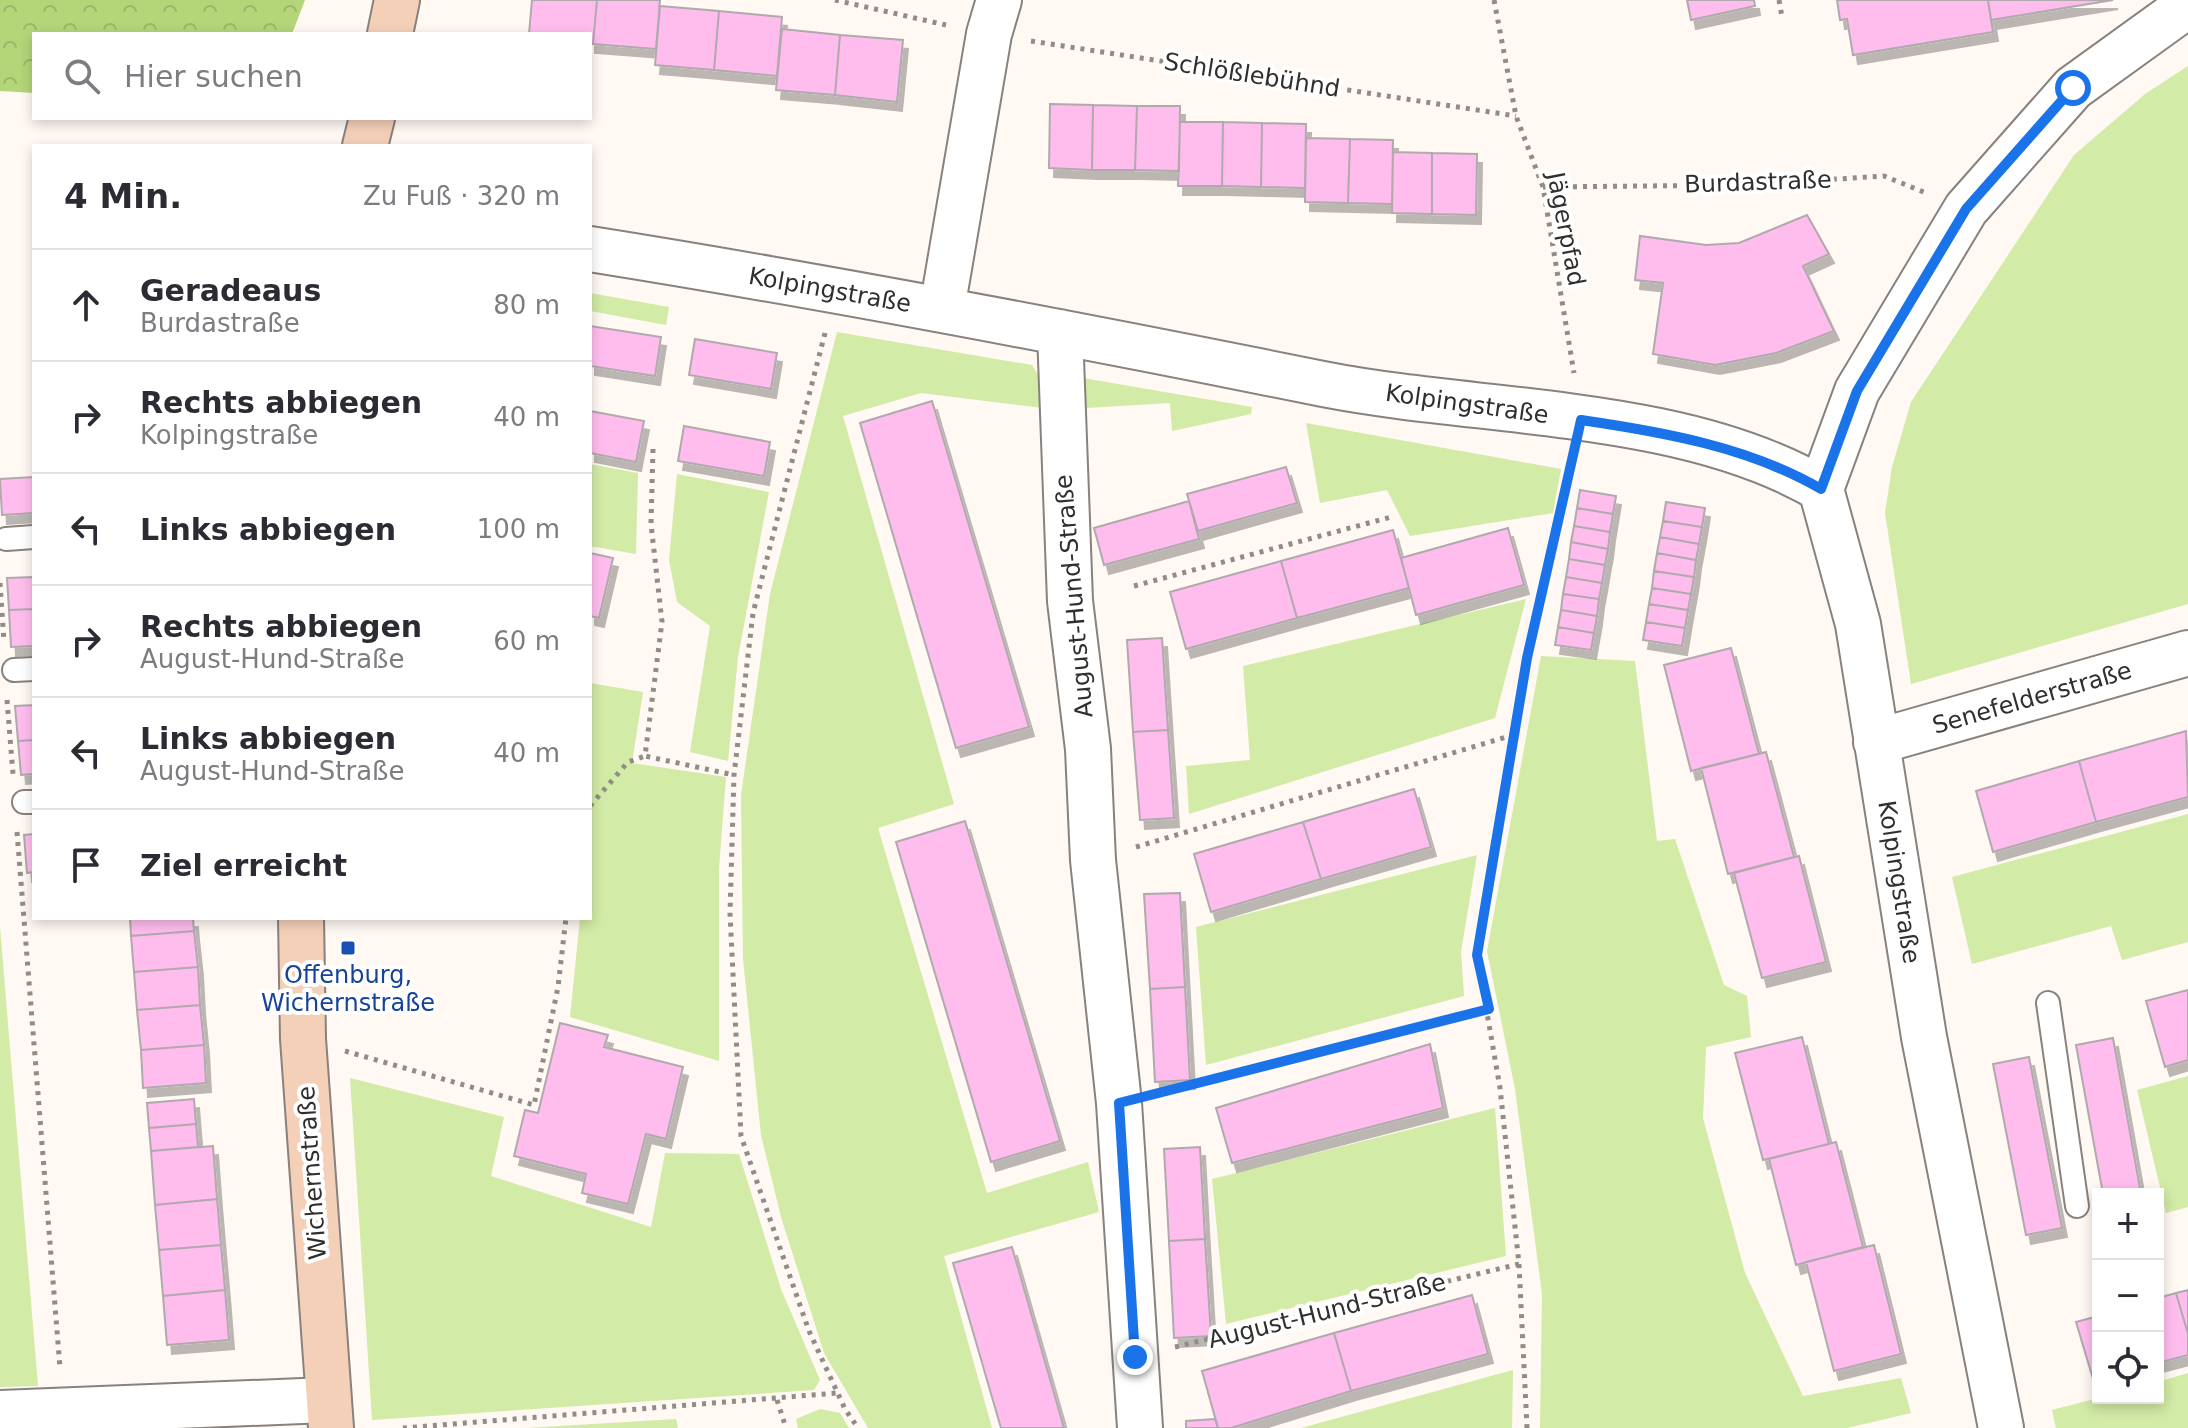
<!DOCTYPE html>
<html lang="de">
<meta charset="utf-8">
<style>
body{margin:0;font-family:"DejaVu Sans",sans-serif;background:#f2f2f3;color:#2b2b33}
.controls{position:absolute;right:24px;bottom:24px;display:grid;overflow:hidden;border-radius:0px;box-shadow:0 4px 12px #0003}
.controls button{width:72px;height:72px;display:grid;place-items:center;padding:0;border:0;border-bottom:2px solid #e1e1e2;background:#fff;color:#2b2b33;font:40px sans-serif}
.stop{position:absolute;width:24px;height:24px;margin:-18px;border:6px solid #1a73e8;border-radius:50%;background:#fff}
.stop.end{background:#1a73e8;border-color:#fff;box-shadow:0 2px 8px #0008}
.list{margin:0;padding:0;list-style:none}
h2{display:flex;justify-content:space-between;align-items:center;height:104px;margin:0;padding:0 32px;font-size:34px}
h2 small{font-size:26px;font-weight:400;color:#7c7c81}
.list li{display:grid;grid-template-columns:52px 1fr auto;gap:24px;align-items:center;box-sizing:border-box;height:112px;padding:0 32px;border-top:2px solid #e1e1e2}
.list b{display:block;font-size:30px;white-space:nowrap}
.list p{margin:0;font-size:26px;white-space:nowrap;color:#7c7c81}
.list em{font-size:26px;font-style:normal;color:#7c7c81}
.icon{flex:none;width:44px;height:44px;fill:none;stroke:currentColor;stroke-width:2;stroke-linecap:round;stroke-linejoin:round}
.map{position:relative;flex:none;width:2188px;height:1428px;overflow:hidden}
.search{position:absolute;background:#fff;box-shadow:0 4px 12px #0003;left:32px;top:32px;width:560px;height:88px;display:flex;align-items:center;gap:20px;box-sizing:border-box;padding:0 28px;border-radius:0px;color:#7c7c81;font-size:30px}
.panel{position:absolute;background:#fff;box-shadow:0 4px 12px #0003;left:32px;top:144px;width:560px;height:776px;border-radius:0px}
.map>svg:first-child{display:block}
</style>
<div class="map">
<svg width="2188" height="1428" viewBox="0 0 2188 1428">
<defs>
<pattern id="forest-crowns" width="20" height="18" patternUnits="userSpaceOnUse" patternTransform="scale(2)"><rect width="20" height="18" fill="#b5d579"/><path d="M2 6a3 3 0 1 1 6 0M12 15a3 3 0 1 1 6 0" fill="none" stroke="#9cb769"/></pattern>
<filter id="shadow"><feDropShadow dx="5" dy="9" stdDeviation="0" flood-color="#0004"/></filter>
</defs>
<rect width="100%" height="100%" fill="#fff8f3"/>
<path fill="#d2eba6" d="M2188 66V604L1911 684 1885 513 1892 467 1911 402 2074 155 2145 94Z
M590 293 669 307 666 325 590 311Z
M837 332 1032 365 1043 383V408L921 393 843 416 954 804 878 828 987 1193 1088 1162 1099 1212 944 1256 992 1428H868L824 1353 781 1217 761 1135 743 959 741 795 770 594Z
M1083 378 1252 407 1251 414 1172 431 1170 403 1086 408Z
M1306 423 1561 469 1553 513 1410 536 1387 490 1320 503Z
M590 464 638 473 636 554 590 546Z
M677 474 769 492 738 657 728 761 690 752 710 626 677 602 669 560Z
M1526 599 1495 718 1189 814 1186 766 1250 760 1243 666Z
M1541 656 1635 661 1657 841 1675 839 1724 985 1747 996 1751 1037 1706 1047 1703 1118 1745 1273 1803 1396 1901 1378 1911 1413 1847 1428H1540L1542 1294 1515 1089 1487 951Z
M590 683 643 692 632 763 726 777 719 868V1061L570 1017 580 918H590Z
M2188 814V942L2122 960 2111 926 1972 964 1952 877Z
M1477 855 1461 952 1464 996 1206 1065 1196 927Z
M0 927 38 1386 0 1387Z
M2188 1076V1207L2166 1213 2137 1090Z
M350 1078 504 1117 491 1176 651 1227 665 1153 739 1154 781 1289 820 1380 814 1390 372 1420Z
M1495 1108 1506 1256 1226 1324 1212 1179Z
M1513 1370 1512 1428H1301Z
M2188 1373V1428H2056L2052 1410 2098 1398H2158V1382Z
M820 1409 840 1413 849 1428H798L796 1419Z
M676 1419 678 1428H526Z"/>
<path fill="url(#forest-crowns)" d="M0 0H305L292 34H34V93L0 91Z"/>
<path fill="#ffbdee" stroke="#b0a9ae" stroke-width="2" filter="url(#shadow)" d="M532 0H597L593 44H590V34H529Z
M597 0H660L656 49 593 44Z
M1687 0H1754L1755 6 1691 20Z
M1837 0H1988L1993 32 1853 55 1847 19 1840 20Z
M1988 0H2113L1991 20Z
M660 6 719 11 714 70 655 65Z
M719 11 782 17 777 76 714 70Z
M782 29 840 35 835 95 776 90Z
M840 35 903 40 897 102 835 95Z
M1050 104 1093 105 1092 170 1049 168Z
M1093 105 1137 106 1135 170H1092Z
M1137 106H1180L1179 171 1135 170Z
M1180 122H1223L1222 186H1178Z
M1223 122 1262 123 1261 187 1222 186Z
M1262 123 1306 124 1305 188 1261 187Z
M1306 138 1350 139 1348 203 1305 202Z
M1350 139 1393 140 1392 204 1348 203Z
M1393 152 1432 153V214L1392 213Z
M1432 153 1477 154 1476 215 1432 214Z
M1807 215 1829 254 1803 266 1834 331 1776 353 1715 365 1653 354 1663 283 1635 280 1640 236 1706 245 1739 243Z
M590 326 661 337 655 376 590 366Z
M695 339 777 353 771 389 689 375Z
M932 401 1029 727 956 748 860 423Z
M590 411 644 421 636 462 590 453Z
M684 426 770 442 764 476 678 461Z
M1286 467 1297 503 1198 531 1187 494Z
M34 477V513L2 515 0 479Z
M1580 490 1616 496 1613 514 1577 508Z
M1189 501 1199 539 1104 565 1094 528Z
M1666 502 1705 508 1702 527 1663 521Z
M1577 508 1613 514 1610 532 1574 526Z
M1663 521 1702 527 1699 544 1660 537Z
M1574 526 1610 532 1608 549 1571 542Z
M1508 528 1524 585 1416 615 1401 558Z
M1393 530 1409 588 1297 618 1281 561Z
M1660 537 1699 544 1696 560 1657 553Z
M1571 542 1608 549 1605 565 1569 559Z
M590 553 613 558 599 618 590 616Z
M1657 553 1696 560 1694 577 1654 571Z
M1569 559 1605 565 1602 583 1566 577Z
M1281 561 1297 618 1186 649 1170 592Z
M1654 571 1694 577 1691 594 1652 588Z
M34 577V609L9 610 7 578Z
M1566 577 1602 583 1599 599 1563 594Z
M1652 588 1691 594 1688 610 1649 604Z
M1563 594 1599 599 1597 616 1561 610Z
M1649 604 1688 610 1685 628 1646 622Z
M34 609V646L11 647 9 610Z
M1561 610 1597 616 1594 633 1558 627Z
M1646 622 1685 628 1682 646 1643 640Z
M1558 627 1594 633 1591 650 1555 645Z
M1162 638 1168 730 1133 732 1127 640Z
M1731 648 1759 754 1691 771 1664 665Z
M34 705V740L18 741 15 706Z
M1168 730 1174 818 1140 820 1133 732Z
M2186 731 2188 797 2096 822 2079 761Z
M34 740V774L21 775 18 741Z
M1766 752 1794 857 1728 874 1701 768Z
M2079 761 2096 822 1993 852 1976 791Z
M1414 789 1431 847 1321 879 1303 822Z
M965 821 1060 1141 991 1162 896 842Z
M1303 822 1321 879 1211 912 1194 854Z
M34 834V872L27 873 24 835Z
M1799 856 1826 962 1762 978 1734 873Z
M1180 893 1185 987 1150 989 1144 894Z
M130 918H193L194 931 131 936Z
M194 931 198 967 134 972 131 936Z
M198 967 200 1005 137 1010 134 972Z
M1185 987 1190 1080 1155 1082 1150 989Z
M2188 990V1060L2165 1067 2146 1001Z
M200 1005 204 1045 141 1050 137 1010Z
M560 1023 608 1035 604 1047 683 1067 666 1139 646 1134 628 1204 582 1193 586 1174 514 1156 525 1110 538 1113Z
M1802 1037 1829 1144 1763 1160 1735 1053Z
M2113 1038 2141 1194H2103L2076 1045Z
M1430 1044 1443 1108 1232 1163 1216 1108Z
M204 1045 206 1083 143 1088 141 1050Z
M2029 1057 2062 1228 2026 1235 1993 1064Z
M194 1099 196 1124 149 1128 147 1103Z
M196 1124 198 1147 151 1151 149 1128Z
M1836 1142 1863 1247 1796 1265 1769 1159Z
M213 1146 217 1199 155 1205 151 1151Z
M1200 1147 1205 1239 1169 1241 1164 1149Z
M217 1199 221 1245 159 1250 155 1205Z
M1205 1239 1211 1336 1174 1338 1169 1241Z
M221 1245 225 1290 163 1296 159 1250Z
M1874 1245 1901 1354 1834 1371 1806 1262Z
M1012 1247 1064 1428H1001L953 1263Z
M225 1290 229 1340 167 1345 163 1296Z
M2188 1290V1334L2176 1293Z
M2176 1293 2188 1334V1355L2158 1363V1298Z
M1472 1295 1488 1354 1351 1391 1334 1333Z
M2098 1316V1381L2094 1382 2076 1322Z
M1334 1333 1351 1391 1231 1428H1218L1202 1371Z
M1215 1419 1218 1428H1186V1421Z"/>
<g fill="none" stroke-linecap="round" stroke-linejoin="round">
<g stroke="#88827e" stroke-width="26">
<path id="lane" d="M6 539 34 537
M14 670 34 669
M24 802H34
M2048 1003 2077 1206"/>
</g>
<g stroke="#88827e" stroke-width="48">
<path id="street" d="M590 249C835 288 1080 335 1323 384 1481 415 1681 407 1821 489L1858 624 1924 1037 2001 1428
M942 309 989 34 999 0
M1060 332 1070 601 1088 749 1093 860 1119 1103 1140 1428
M1821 489 1857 391 1966 209 2073 88 2188 5
M1876 742 2188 653
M0 1413 327 1400"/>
</g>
<g stroke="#88827e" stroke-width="48">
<path id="secondary" d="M390 34 397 0
M365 146 372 118
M301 918 303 1039 331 1428"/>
</g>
<path stroke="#908c88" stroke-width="5" stroke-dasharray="4 6" stroke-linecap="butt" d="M835 0 946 25
M1494 0 1516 116 1543 187 1574 373
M1779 0 1782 17
M1031 41 1516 116
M1543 187 1745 185 1884 176 1926 193
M825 333 753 613 734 775 730 913 741 1136 809 1331 845 1409 858 1428
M653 449 651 524 662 622 645 756 734 775
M0 583 4 642
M1134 586 1391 517
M7 700 13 774
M590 806 628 762 645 756
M17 832 60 1368
M1136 847 1513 735
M345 1051 534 1105 558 987 566 918
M1158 1093 1489 1009
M1175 1347 1519 1264
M777 1400 786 1428
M403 1428 837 1393
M1527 1428 1519 1264 1500 1088 1477 955 1527 658 1572 458"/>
<use href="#lane" stroke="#fff" stroke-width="22"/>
<use href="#street" stroke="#fff" stroke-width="44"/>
<use href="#secondary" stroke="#f5d0b9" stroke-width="44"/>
</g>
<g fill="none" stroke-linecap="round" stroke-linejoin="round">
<path stroke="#1a73e8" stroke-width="10" d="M1135 1357 1119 1103 1489 1009 1477 955 1527 658 1581 420C1663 432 1749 447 1821 489L1857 391 1966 209 2073 88"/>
</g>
<rect fill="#1a4fb4" stroke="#fff" stroke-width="3" x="340" y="940" width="16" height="16" rx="4"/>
<g text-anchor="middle" stroke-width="8" stroke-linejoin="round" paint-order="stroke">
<g font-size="24" fill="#312f2d" stroke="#fff">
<text transform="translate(1252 75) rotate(9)" y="8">Schlößlebühnd</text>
<text transform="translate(1758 182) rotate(-2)" y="8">Burdastraße</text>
<text transform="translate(1566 229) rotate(79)" y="8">Jägerpfad</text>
<text transform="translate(830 290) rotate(10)" y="8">Kolpingstraße</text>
<text transform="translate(1467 404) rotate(8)" y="8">Kolpingstraße</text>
<text transform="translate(1074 596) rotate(-95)" y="8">August-Hund-Straße</text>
<text transform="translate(2032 698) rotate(-16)" y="8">Senefelderstraße</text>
<text transform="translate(1899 882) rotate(81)" y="8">Kolpingstraße</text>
<text transform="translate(312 1173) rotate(-94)" y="8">Wichernstraße</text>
<text transform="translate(1327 1311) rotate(-14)" y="8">August-Hund-Straße</text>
</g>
<g font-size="24" fill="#164399" stroke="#fff">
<text x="348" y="983">Offenburg,<tspan x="348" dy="28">Wichernstraße</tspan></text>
</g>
</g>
</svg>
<div class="controls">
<button>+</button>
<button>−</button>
<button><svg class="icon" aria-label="locate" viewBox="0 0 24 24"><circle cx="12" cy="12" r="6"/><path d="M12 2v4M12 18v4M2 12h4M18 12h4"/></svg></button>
</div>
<div class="stop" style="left:2073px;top:88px"></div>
<div class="stop end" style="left:1135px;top:1357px"></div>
<div class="search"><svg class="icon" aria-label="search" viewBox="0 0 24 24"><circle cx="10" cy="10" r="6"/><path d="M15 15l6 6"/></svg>Hier suchen</div>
<section class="panel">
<h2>4 Min.<small>Zu Fuß · 320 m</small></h2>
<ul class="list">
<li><svg class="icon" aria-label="ahead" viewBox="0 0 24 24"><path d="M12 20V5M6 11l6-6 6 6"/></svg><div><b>Geradeaus</b><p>Burdastraße</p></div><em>80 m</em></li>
<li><svg class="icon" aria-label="right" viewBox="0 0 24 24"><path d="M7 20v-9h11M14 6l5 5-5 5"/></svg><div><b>Rechts abbiegen</b><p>Kolpingstraße</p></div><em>40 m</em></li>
<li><svg class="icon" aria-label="left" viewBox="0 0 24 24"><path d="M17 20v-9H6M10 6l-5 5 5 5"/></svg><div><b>Links abbiegen</b></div><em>100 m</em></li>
<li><svg class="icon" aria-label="right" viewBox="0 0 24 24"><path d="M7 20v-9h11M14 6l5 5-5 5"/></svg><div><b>Rechts abbiegen</b><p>August-Hund-Straße</p></div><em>60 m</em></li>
<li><svg class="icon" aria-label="left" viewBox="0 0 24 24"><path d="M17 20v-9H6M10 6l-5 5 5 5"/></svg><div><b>Links abbiegen</b><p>August-Hund-Straße</p></div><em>40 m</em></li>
<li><svg class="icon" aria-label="arrive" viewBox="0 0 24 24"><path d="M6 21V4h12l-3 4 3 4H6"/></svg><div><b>Ziel erreicht</b></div></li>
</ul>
</section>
</div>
